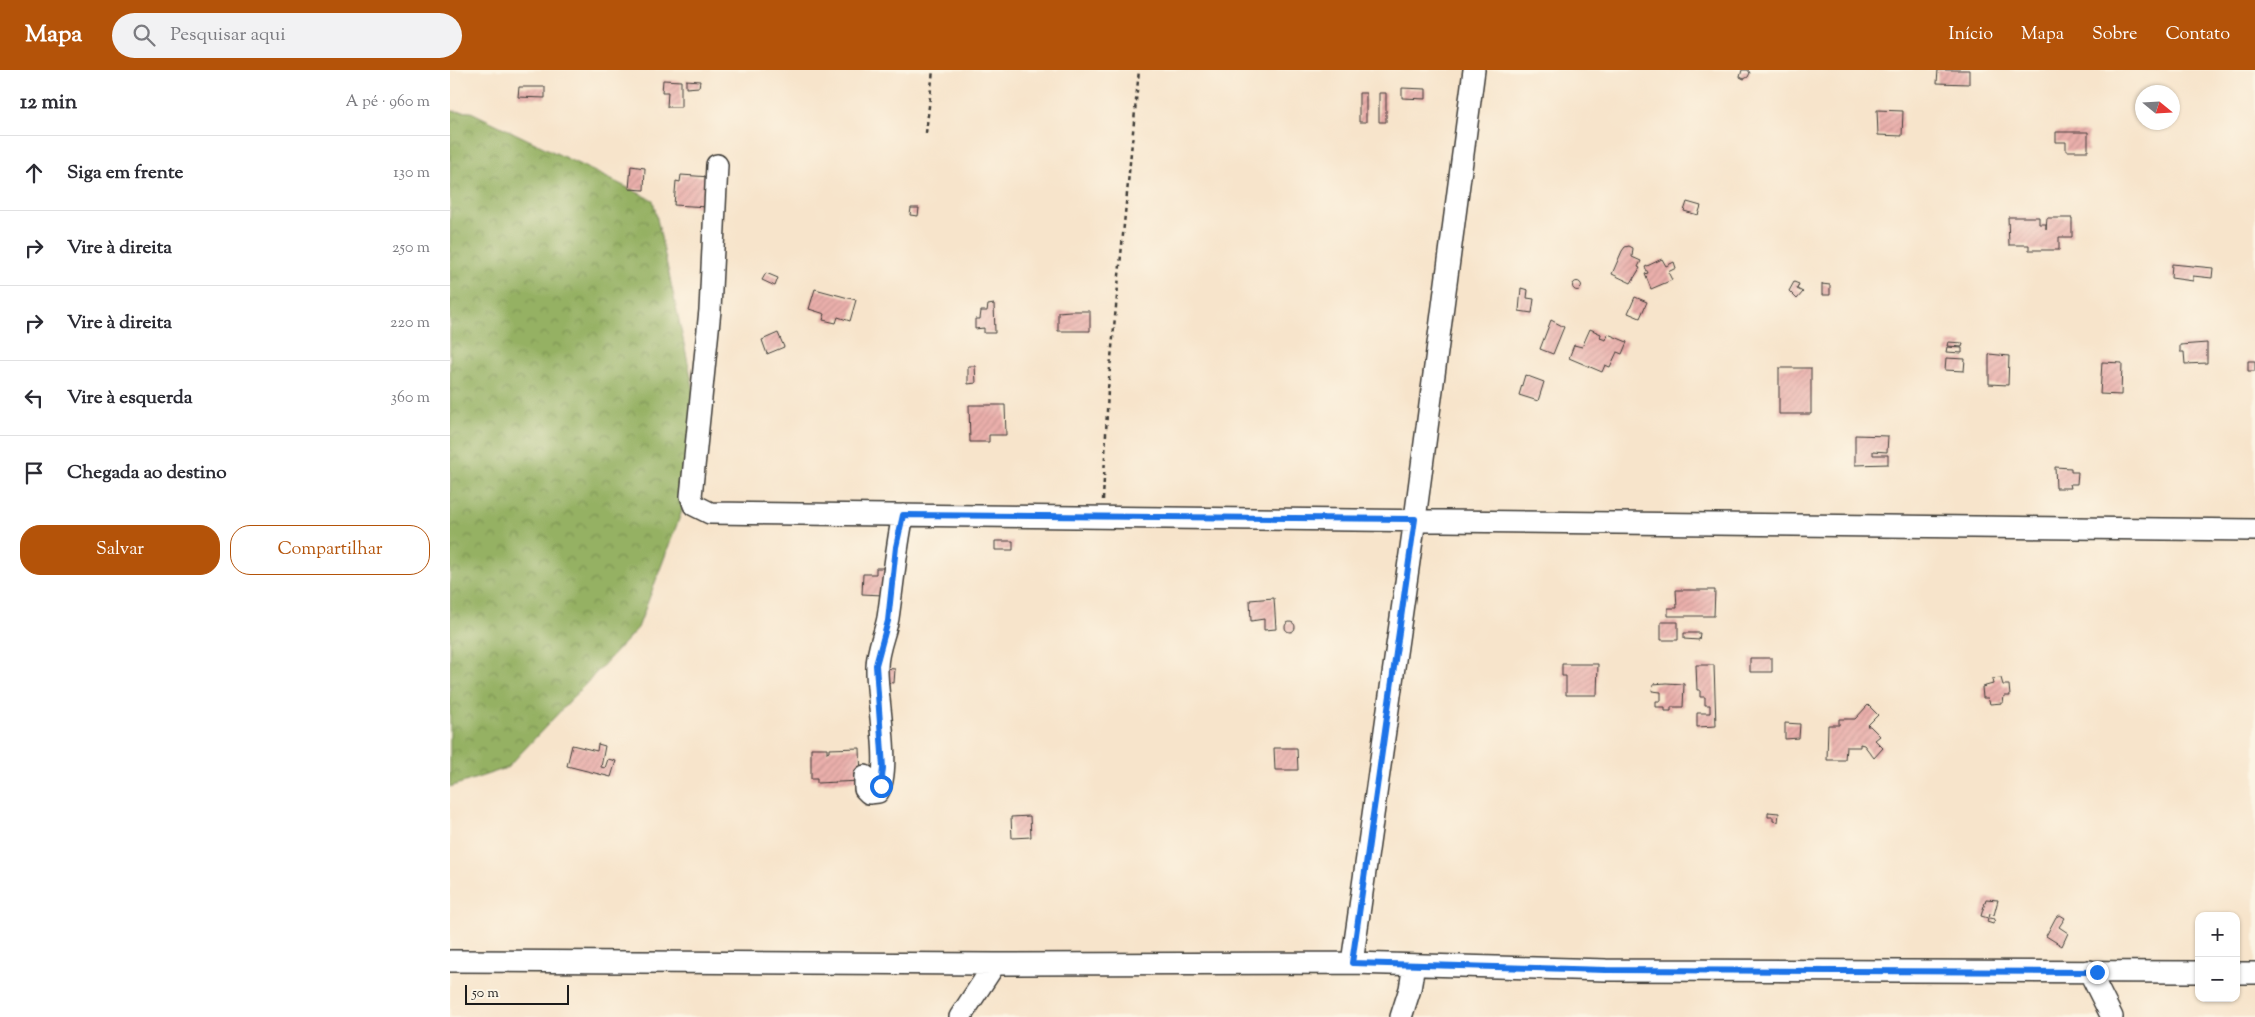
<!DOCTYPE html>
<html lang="pt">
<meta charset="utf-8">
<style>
body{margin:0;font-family:"Sorts Mill Goudy",serif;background:#f2f2f3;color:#2b2b33}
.controls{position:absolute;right:15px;bottom:15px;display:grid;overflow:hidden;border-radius:10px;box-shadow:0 1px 4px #0004}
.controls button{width:45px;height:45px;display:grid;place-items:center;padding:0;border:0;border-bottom:1px solid #e1e1e2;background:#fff;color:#2b2b33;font:25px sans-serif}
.compass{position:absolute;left:1685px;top:15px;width:45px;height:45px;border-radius:50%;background:#fff;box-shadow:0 1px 4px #0004;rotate:108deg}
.scale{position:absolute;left:15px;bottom:12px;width:104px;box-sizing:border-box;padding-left:5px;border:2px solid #1c1c1c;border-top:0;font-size:14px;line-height:18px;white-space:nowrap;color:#1c1c1c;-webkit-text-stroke:4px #fcf5e5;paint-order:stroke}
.stop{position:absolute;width:15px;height:15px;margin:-11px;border:4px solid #1a73e8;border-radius:50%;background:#fff}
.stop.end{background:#1a73e8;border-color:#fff;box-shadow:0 1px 5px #0008}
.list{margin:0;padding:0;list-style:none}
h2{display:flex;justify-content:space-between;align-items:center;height:65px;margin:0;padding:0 20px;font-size:21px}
h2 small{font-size:16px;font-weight:400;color:#7c7c81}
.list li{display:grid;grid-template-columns:32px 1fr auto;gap:15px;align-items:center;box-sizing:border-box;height:75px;padding:0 20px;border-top:1px solid #e1e1e2}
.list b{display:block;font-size:19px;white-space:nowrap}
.list em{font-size:16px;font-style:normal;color:#7c7c81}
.actions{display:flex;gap:10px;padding:15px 20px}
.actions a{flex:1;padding:11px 0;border:1px solid #b45309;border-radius:20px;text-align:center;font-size:18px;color:#b45309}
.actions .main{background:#b45309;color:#fff}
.icon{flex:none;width:28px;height:28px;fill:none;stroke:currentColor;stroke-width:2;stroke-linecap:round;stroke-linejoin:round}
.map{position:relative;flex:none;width:1805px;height:947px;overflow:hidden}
header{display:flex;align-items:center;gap:30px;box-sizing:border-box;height:70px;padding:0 25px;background:#b45309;color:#fff}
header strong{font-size:24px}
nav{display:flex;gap:28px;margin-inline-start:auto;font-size:18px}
.search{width:350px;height:45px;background:#f2f2f3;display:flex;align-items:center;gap:12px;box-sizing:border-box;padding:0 18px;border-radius:28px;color:#7c7c81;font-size:19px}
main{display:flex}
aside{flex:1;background:#fff}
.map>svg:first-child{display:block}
</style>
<header>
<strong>Mapa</strong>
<div class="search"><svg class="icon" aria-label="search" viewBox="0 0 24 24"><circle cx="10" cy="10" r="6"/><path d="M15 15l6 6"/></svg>Pesquisar aqui</div>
<nav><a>Início</a><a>Mapa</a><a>Sobre</a><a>Contato</a></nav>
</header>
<main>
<aside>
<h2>12 min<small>A pé · 960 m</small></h2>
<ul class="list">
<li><svg class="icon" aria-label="ahead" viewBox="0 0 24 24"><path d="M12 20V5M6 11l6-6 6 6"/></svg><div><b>Siga em frente</b></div><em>130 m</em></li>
<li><svg class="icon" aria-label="right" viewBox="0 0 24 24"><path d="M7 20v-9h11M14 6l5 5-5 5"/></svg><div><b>Vire à direita</b></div><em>250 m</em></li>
<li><svg class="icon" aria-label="right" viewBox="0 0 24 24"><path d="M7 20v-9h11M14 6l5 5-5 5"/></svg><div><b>Vire à direita</b></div><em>220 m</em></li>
<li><svg class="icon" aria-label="left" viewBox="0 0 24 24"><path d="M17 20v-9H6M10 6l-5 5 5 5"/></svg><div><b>Vire à esquerda</b></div><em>360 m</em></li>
<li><svg class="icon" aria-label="arrive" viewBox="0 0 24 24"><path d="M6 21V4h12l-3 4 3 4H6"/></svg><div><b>Chegada ao destino</b></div></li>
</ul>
<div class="actions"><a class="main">Salvar</a><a>Compartilhar</a></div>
</aside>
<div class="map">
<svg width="1805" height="947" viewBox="0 0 1805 947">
<defs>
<pattern id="forest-crowns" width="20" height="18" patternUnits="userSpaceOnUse" patternTransform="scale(1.25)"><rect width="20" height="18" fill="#95b163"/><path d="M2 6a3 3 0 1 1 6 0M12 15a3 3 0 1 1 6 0" fill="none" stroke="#798f51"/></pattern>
<pattern id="building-hatch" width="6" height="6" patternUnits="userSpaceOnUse" patternTransform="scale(1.25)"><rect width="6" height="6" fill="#eaafab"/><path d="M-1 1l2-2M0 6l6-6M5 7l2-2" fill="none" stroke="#c89693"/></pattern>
</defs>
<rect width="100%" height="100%" fill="#fcf5e5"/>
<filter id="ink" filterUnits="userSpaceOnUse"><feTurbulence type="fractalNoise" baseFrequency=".02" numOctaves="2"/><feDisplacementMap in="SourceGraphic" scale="10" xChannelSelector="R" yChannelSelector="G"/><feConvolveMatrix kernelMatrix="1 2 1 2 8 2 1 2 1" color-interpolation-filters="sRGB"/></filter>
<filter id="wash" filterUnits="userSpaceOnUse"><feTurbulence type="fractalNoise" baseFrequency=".0096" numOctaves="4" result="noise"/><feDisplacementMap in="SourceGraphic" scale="20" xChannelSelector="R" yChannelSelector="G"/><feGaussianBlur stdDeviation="1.12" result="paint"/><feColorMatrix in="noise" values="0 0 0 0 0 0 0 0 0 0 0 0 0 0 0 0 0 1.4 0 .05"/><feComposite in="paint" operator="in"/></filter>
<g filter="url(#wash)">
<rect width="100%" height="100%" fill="#f7e4cb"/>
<path fill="url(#forest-crowns)" stroke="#586640" d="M0 41 21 42 203 130 244 320 232 441 188 558 57 698 0 717Z"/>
<g id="blocks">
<path fill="url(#building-hatch)" d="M1292 0H1298L1300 3 1298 7 1294 9 1290 7Z
M1488 0H1519V14L1487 13Z
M213 10 231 11V37H217L218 22H212Z
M236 10 250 11 249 17 236 18Z
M69 17H95V28L68 27Z
M952 18 976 19V29L952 28Z
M909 23H916V52H909Z
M929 23H936V52H929Z
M1427 40 1453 41 1452 66 1428 65Z
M1606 62H1638V81H1616V72H1606Z
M181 96 195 98 194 120 179 119Z
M231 105 260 107 258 137 224 135 226 111 230 112Z
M1237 132 1251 136 1248 145 1234 141Z
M461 138H469L468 146 460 145Z
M1558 147H1589V154H1596V159L1597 148H1622V167H1609V180H1579V175H1559Z
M1179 176 1183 178 1182 187 1191 191 1188 197 1190 198 1181 213 1162 204 1172 181 1175 177Z
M1212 189 1216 196 1224 192 1226 198 1218 202 1222 210 1201 219 1195 204 1198 203 1195 197Z
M1722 194 1763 198 1762 208 1743 206V211L1721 208Z
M316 203 328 208 325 216 312 210Z
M1122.5 216a4.5 4.5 0 1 1 9 0a4.5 4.5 0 1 1-9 0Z
M1344 212 1349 214 1347 219 1353 222 1347 229 1339 221Z
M1372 214 1380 215V225H1372Z
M1071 218 1078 220 1077 228 1084 229 1082 243 1069 241Z
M365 219 406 230 400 251 388 247 386 253 373 250 375 244 359 239Z
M1185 227 1197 232 1190 248 1178 243Z
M544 234 545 263H534V258L525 259V249H530L531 241H537L538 235Z
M620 241H640V261H608V242Z
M1101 250 1114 257 1103 284 1090 279Z
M1140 259 1151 264 1150 268 1156 270 1158 264 1177 272 1172 284 1167 282 1160 297 1155 295 1152 302 1119 288 1124 275 1132 277Z
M328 263 334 277 317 284 312 270Z
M1498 272 1513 273 1512 277 1497 276Z
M1757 273V293L1735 294 1734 282H1730V275Z
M1497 277 1512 278V283L1496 282Z
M1539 284 1559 286 1558 315 1539 314Z
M1496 288 1515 289 1514 301 1495 300Z
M1798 291H1805V301H1798Z
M1652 292 1672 293 1671 325 1650 324Z
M518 296H525L526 313 518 314Z
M1329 298H1361V344H1329Z
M1075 305 1094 312 1088 331 1069 325Z
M519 335H555L556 365H539V372H520Z
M1405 365 1438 366 1437 382 1423 381V385H1438V394L1405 395Z
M1605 397 1621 398V402H1628L1627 414H1620L1621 418H1606Z
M545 471H563V480H545Z
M426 498H436L433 525 412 524 413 504H426Z
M1226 520H1265L1264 546H1218V538H1227Z
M824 528 826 559 814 560V549L801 551 800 530Z
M835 557a5 5 0 1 1 10 0a5 5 0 1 1-10 0Z
M1211 552H1228V570H1211Z
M1234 563H1250L1249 570 1234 569Z
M1300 588H1322V602H1300Z
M1112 594H1148L1147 625H1116V606H1112Z
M1246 595H1264L1266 656 1247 657V643H1260V635H1255V627H1250V620H1247Z
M434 598 445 599 444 613 433 612Z
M1551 608 1553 615H1559L1560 626H1554L1553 633 1540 634 1538 628H1533L1532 617 1543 614 1542 609Z
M1216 613 1234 614 1233 637H1221V641H1215V637H1206V631H1211V622L1202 621 1203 614Z
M1418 635 1428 645 1417 656H1420L1430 666 1425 670 1433 678 1424 688 1414 675 1410 674V677H1396L1395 690H1377L1378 655H1389V649H1405Z
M1335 653 1350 654 1349 668 1335 669Z
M148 674 155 676 151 697 155 698 158 689 166 691 161 707 117 696 122 675 147 681Z
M361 678H377V683L379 682V679L410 678 411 711 367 713V709H361Z
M824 678H847L848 700H825Z
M1318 742 1329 743 1328 752 1323 751V747H1318Z
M580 746 581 767 562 768 561 747Z
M1536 829 1548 830 1544 845 1540 844 1539 848 1545 849 1543 854 1537 852 1538 848 1531 846Z
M1610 845 1615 848 1609 857 1618 863 1612 876 1596 866 1606 847Z"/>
</g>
</g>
<g filter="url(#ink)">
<use href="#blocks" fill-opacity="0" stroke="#3d3a36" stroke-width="1"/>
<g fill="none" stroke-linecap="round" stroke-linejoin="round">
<g stroke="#3d3a36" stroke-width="24">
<path id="minor" d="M267 95 260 240 241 426 244 435 260 443 1805 460
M415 706V719L419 723 428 722C442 699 426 627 427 597 427 580 435 564 438 548 443 514 446 479 453 445
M0 891 545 894 902 893 1156 900 1749 902
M902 893 965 449 1024 0
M1639 901 1662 947
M1786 903H1805
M510 947 545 894
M951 947 960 919 964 895"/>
</g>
<path stroke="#3d3a36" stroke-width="2.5" stroke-dasharray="4 4" stroke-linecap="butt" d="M476 63 483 0
M653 430 658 319 689 0"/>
<use href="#minor" stroke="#fff" stroke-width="21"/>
</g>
</g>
<g fill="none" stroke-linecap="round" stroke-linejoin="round" filter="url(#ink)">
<path stroke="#1a73e8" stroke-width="6" d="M431 716 433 698 426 595 438 551 446 477 453 445 965 449 902 893 1156 900 1647 902"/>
</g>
</svg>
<div class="controls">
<button>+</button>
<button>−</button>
</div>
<svg class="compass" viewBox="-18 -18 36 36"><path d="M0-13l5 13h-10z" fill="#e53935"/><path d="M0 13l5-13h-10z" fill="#7c7c81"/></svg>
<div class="scale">50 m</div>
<div class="stop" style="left:431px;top:716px"></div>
<div class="stop end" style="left:1647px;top:902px"></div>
</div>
</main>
